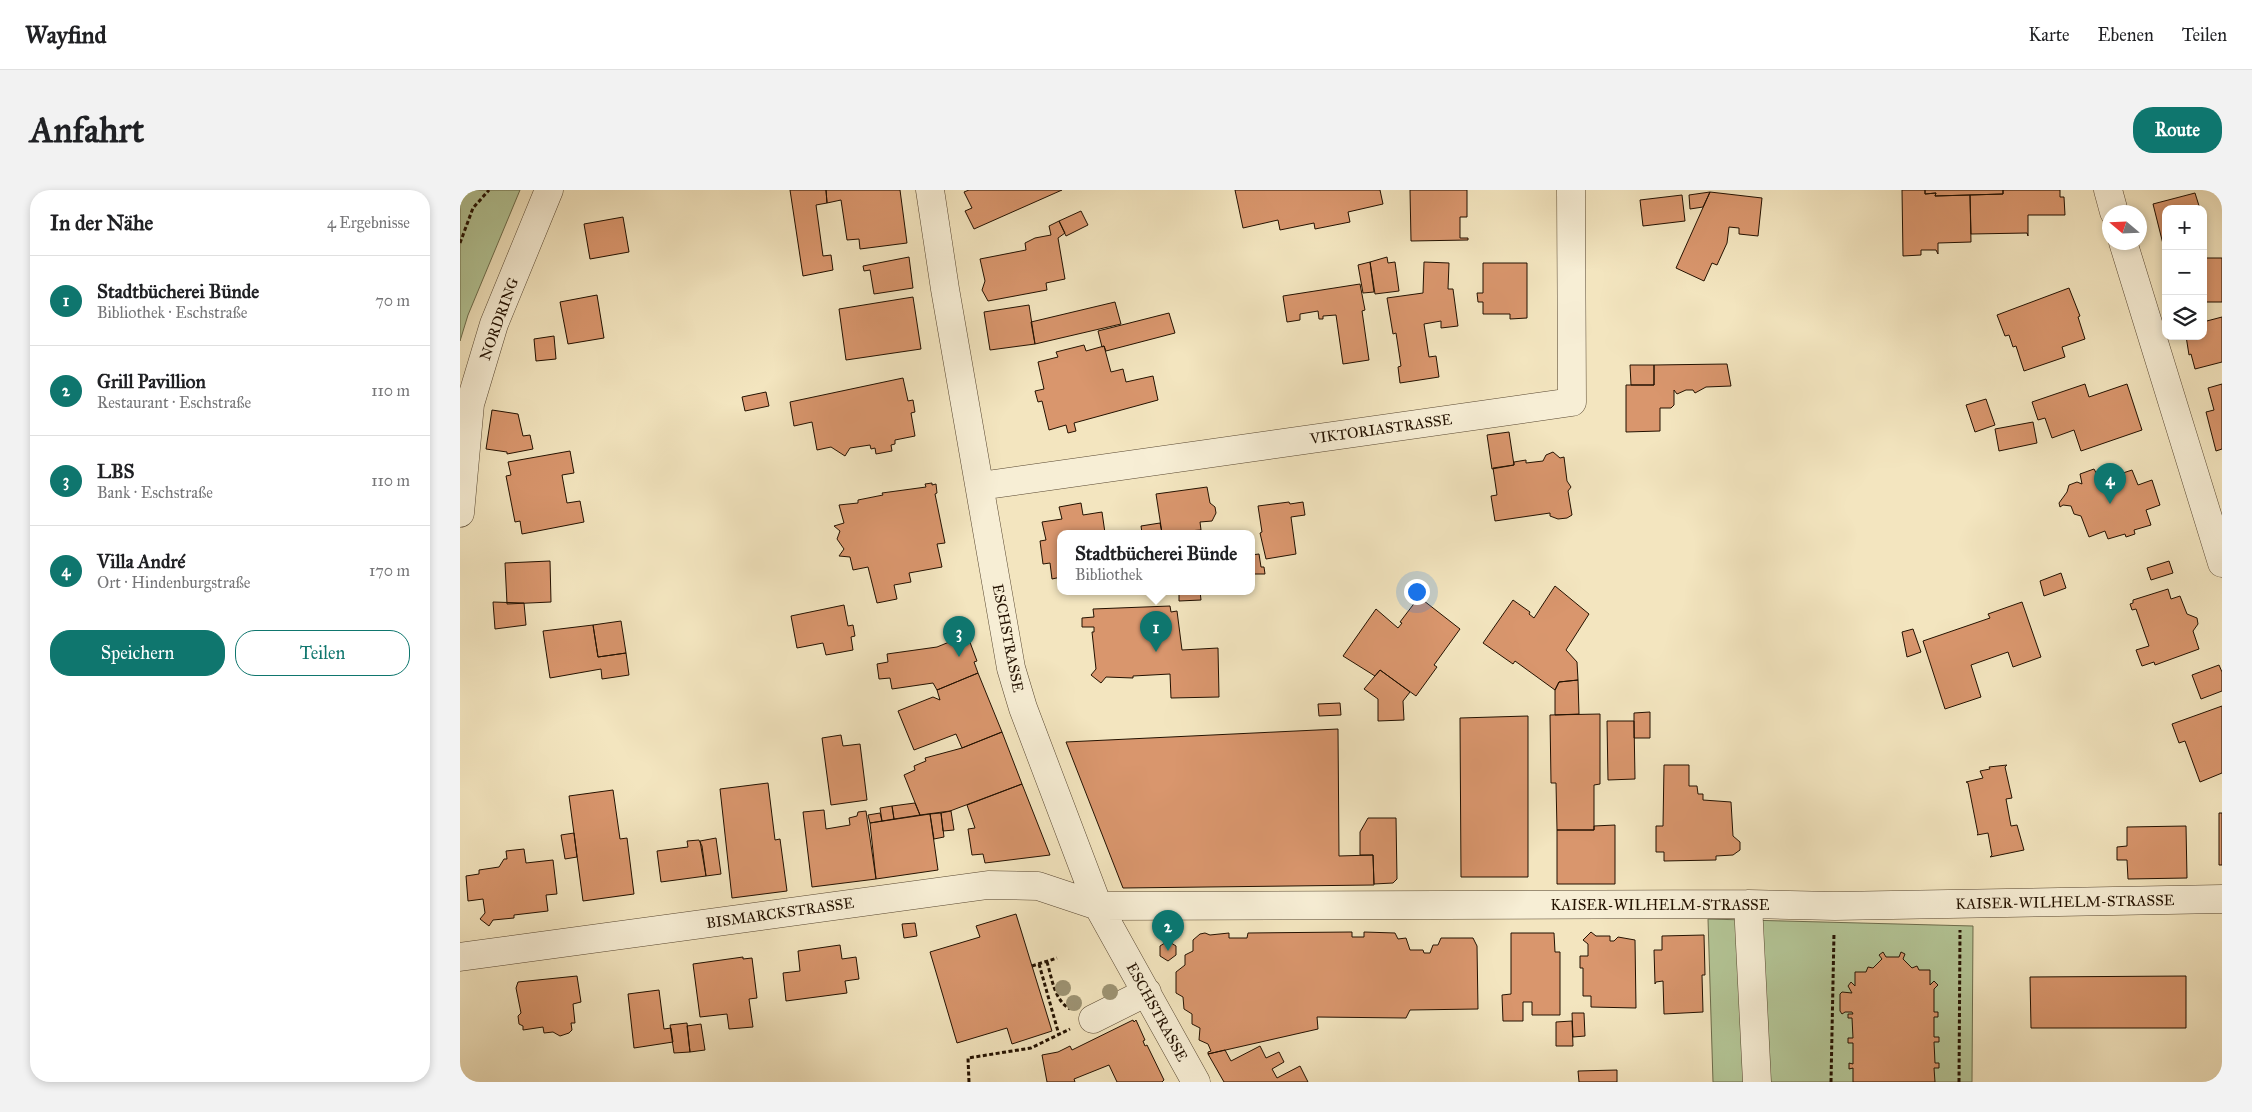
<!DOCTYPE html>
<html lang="de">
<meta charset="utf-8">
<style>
body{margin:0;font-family:"IM FELL Great Primer",serif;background:#f2f2f2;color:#202124}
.controls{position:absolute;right:15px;top:15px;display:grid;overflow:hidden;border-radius:10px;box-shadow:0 2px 8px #0003}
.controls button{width:45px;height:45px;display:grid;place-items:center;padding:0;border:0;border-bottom:1px solid #e0e0e0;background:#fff;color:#202124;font:25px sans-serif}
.compass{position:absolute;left:1642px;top:15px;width:45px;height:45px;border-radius:50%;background:#fff;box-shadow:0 2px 8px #0003;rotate:289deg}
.you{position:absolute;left:956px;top:401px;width:18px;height:18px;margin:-12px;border:4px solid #fff;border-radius:50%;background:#1a73e8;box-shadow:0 0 0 8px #1a73e833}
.badge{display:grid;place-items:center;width:32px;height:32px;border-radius:50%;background:#0f766e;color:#fff;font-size:16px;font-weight:700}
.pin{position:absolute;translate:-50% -41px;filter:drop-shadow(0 1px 2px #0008)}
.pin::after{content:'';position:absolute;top:26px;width:18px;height:15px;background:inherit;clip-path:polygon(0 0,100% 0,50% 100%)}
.popup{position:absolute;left:597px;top:340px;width:198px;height:65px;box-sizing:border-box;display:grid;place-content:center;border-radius:10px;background:#fff;filter:drop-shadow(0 1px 4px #0005);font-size:16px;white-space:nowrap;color:#757577}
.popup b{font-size:19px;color:#202124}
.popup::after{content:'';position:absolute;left:50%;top:100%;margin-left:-10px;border:10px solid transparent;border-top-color:#fff}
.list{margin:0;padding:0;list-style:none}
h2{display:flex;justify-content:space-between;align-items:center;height:65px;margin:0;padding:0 20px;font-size:21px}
h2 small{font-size:16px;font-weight:400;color:#757577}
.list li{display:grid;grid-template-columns:32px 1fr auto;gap:15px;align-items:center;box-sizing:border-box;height:90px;padding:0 20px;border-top:1px solid #e0e0e0}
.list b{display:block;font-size:19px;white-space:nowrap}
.list p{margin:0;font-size:16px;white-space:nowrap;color:#757577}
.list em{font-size:16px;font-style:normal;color:#757577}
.actions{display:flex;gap:10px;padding:15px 20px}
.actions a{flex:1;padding:11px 0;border:1px solid #0f766e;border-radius:20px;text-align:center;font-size:18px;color:#0f766e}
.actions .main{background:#0f766e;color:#fff}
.icon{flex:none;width:28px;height:28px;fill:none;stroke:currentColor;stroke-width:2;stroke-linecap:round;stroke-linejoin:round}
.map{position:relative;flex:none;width:1762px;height:892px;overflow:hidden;border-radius:20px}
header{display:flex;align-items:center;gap:30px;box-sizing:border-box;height:70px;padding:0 25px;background:#fff;border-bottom:1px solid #e0e0e0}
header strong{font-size:24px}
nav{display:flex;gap:28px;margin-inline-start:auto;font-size:18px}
.intro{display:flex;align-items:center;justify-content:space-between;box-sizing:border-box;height:120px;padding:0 30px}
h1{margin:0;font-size:35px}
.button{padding:12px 22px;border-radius:20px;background:#0f766e;color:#fff;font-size:18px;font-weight:700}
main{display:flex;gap:30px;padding:0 30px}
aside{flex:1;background:#fff;border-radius:20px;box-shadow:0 2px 8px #0003}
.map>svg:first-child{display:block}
</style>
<header>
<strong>Wayfind</strong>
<nav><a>Karte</a><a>Ebenen</a><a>Teilen</a></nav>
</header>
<div class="intro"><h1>Anfahrt</h1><a class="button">Route</a></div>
<main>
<aside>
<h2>In der Nähe<small>4 Ergebnisse</small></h2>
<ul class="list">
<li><span class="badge">1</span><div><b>Stadtbücherei Bünde</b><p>Bibliothek · Eschstraße</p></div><em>70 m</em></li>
<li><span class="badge">2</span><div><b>Grill Pavillion</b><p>Restaurant · Eschstraße</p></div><em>110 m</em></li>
<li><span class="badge">3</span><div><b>LBS</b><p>Bank · Eschstraße</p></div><em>110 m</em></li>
<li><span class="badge">4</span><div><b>Villa André</b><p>Ort · Hindenburgstraße</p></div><em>170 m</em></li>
</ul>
<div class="actions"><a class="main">Speichern</a><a>Teilen</a></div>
</aside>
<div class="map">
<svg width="1762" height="892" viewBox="0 0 1762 892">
<rect width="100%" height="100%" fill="#f3e5bf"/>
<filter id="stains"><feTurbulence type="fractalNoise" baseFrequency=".004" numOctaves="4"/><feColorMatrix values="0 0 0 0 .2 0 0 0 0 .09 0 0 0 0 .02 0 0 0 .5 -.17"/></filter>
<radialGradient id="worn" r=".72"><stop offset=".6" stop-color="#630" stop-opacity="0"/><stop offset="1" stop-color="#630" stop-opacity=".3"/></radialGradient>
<path fill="#b4c697" stroke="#6c6c4c" d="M0 0H60L8 125 0 151Z
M1248 729 1513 736 1512 892H1253Z"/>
<path fill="#d9966d" stroke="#231100" d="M330 0H366L367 13 356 15 363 66 371 65 373 80 343 86Z
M366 0H440L447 53 400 59 399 49 387 50 381 10 367 13Z
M509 0H602L514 39 505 21 512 18 504 2Z
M775 0H920L923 14 888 22 890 32 855 39 854 33 820 40 818 30 783 38Z
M950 0H1007V27H1000V48H1008V50L951 51Z
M1442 0H1465V4L1476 3 1475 6 1510 5 1511 52 1478 53V64L1476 60H1461V65L1443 66Z
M1465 0H1543V4L1475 6 1476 3 1465 4Z
M1543 0H1600V7H1604L1605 25H1568V46L1567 43 1511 44 1510 5 1543 4Z
M1250 2 1302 8 1298 46 1279 44V38L1269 37 1267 53 1257 75 1252 73 1244 91 1216 78Z
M1250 2 1243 17 1230 19 1229 5Z
M1735 3 1740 19H1706V58H1704L1693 14Z
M1222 5 1225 31 1183 36 1180 10Z
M621 21 628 35 606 46 599 31Z
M163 27 169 62 130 69 124 34Z
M599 31 605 43 598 48 605 89 586 93 587 100 528 111 522 100 525 91 520 69 566 60 565 53 575 48 591 45 589 36Z
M449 67 453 98 414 104 410 80 404 81 403 76Z
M927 67 928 73 935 72 939 101 915 104 910 72Z
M1743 68H1762V112H1743Z
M910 72 914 102 903 103 898 75Z
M964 72 989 73 988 99H993L998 136 981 138V131L964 134 969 167 976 166 979 187 940 193 938 177 941 176 936 143 933 144 927 108 963 103Z
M1023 73H1067V128L1050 129V124H1023V112H1018L1017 103H1023Z
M900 94 905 120 902 121 909 170 883 174 876 125 863 126V129H859L858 121 840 124V130L827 132 823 106Z
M1609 98 1620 126 1618 127 1625 149 1602 157 1605 167 1564 181 1556 156 1553 157 1549 145 1545 146 1537 125Z
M137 105 144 148 108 154 100 112Z
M453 107 461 159 386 170 379 119Z
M655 112 661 134 575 154 571 132Z
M569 115 575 154 530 160 524 122Z
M709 123 715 143 646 161 644 156 642 157 638 141Z
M1762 127V172L1735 179 1731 164 1729 165 1726 146H1743V132Z
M94 146 96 169 76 171 74 149Z
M624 155 626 161 644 156 651 182 663 179 666 192 693 186 698 210 614 233 616 241 608 243 606 235 589 240 582 211 578 212 575 201 584 199 578 172 598 167 596 162Z
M1267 174 1271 196 1246 197 1235 203 1233 200H1226L1217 204 1214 200V215L1211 218H1200V241L1166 242V195H1194V175Z
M1170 175H1194V195H1171Z
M443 188 448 211 453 210 455 222 451 223 455 246 435 250V254L431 255 432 261 416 264 415 258 411 259 410 255 390 258 385 266 371 257 357 260 352 232 334 236 330 212Z
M1625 194 1629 207 1667 194 1682 240 1621 261 1614 240 1592 248 1585 228 1578 230 1572 212Z
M1762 194V259L1756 261 1746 222 1754 220 1748 198Z
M306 202 309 216 285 221 282 207Z
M1526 209 1535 235 1515 242 1506 215Z
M32 220 58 224 63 246 70 245 73 259 47 264V262L26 259Z
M1573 232 1577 253 1539 261 1535 239Z
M1049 242 1054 275 1032 279 1027 245Z
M110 261 114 283 102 285 107 313 120 311 124 332 62 344 60 331 55 332 46 286 51 285 48 272Z
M1093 262 1100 268 1104 267 1107 291 1111 297 1108 301 1112 325 1107 328 1098 329 1090 326V323L1035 331 1031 306 1037 305 1033 278 1054 275V272L1066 270V273L1083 271 1086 265Z
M1634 279 1640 290 1649 287 1650 282 1658 279 1663 283 1672 280 1678 295 1692 290 1700 315 1686 320 1691 335 1674 340 1675 344 1666 347 1665 344 1648 349 1645 341 1629 347 1621 326 1614 324 1611 316 1603 315 1600 317 1599 313 1607 302 1609 295 1617 292 1622 294 1620 284Z
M472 293V295L476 294 477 303 475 304 485 353 477 354 482 377 449 383 451 392 434 395 437 409 417 413 408 377 393 380 390 367 379 366 384 359 377 349 380 341 374 336 384 333 379 315 398 313V310L423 305 422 303 466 297 465 294Z
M747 297 750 313 755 317 756 323 752 331 740 332 741 340 702 343 696 304Z
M829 312 830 314 843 312 845 325 831 327 836 364 806 369 800 343 802 342 798 316Z
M621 313 623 325 642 322 645 343H601V387L592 389 590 373 583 374 580 351 586 350 582 332 602 329 599 317Z
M700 333 702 343H682L681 336Z
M799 364 801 377H804L805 384H791V365Z
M90 371 91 412 47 414 45 373Z
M1709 371 1713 383 1691 390 1687 378Z
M1601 383 1606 398 1584 406 1580 391Z
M1095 396 1129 424 1106 460 1117 472 1118 490 1099 492 1095 500 1055 471 1053 474 1023 453 1053 410 1070 422 1069 424 1074 428Z
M1708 399 1711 409 1720 406 1727 424 1737 428 1738 434 1733 441 1739 459 1695 475 1694 472 1682 476 1676 460 1689 456 1676 419 1672 420 1670 414 1673 413V410Z
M719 401H740L741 410 719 411Z
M959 407 1000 439 974 475 977 477 956 506 920 480 915 486 883 466 916 419 938 438 942 433 940 432Z
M33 412 64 413 66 435 35 439Z
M1562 412 1581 467 1553 477 1548 462 1511 475 1521 507 1485 519 1463 451 1530 428 1528 424Z
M384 415 388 436 393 435 395 446 391 447 393 460 366 465 363 453 337 458 331 426Z
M710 416 711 422 717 421 722 460 758 458 759 507 711 508 710 484 673 486V488L646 487 641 493 631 485 636 479 632 442H634V437H622V428L634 427 633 419Z
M161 431 166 463 138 467 133 435Z
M133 435 138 467 166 463 169 485 142 489 141 479 90 488 83 441Z
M1453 439 1461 462 1447 467 1442 442Z
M504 446 505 449 508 447 517 471 514 472 518 483 477 500 473 493 432 499 430 488 419 489 417 474 428 472 427 464 477 457Z
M1759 475 1762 482V501L1741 509 1732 485Z
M920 480 950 502 943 511 944 530 918 531V509L904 499Z
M518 483 542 542 502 558 496 544 454 560 438 521 473 507 480 510 477 500Z
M1118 490 1119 524 1095 525V500L1099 492Z
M880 513 881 525 859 526 858 514Z
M1762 516V583L1740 592 1725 551 1719 553 1712 534Z
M1190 522V548H1174V523Z
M1140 524V594L1134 595V640H1097L1096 593H1091L1090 525Z
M1068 526V687H1001L1000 528Z
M1147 531H1174L1175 589 1148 590Z
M878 539 879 666 913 665 914 695 663 698 606 552Z
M542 542 562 594 490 621 460 625 444 585 455 580 454 576 466 571 465 568 502 558Z
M381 545 383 556 400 554 407 610 371 615 362 548Z
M1204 575H1229V596H1237L1238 604H1243V610L1271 612 1273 646 1280 652V660L1273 665 1256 666V670L1204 671V662H1196V636H1203Z
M1547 575 1545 577 1552 608 1546 609 1551 636 1557 635 1564 660 1530 667 1532 665 1528 643 1517 645 1518 644 1508 593 1506 592 1523 588 1520 581 1530 579 1529 577Z
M308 593 315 650 320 649 327 701 272 708 260 599Z
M562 594 590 665 525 673 523 664 512 665 508 639 515 638 507 615Z
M153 600 160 649 167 648 174 704 123 711 109 606Z
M455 613 460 625 434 629 432 616Z
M432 616 434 629 422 631 420 618Z
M364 620 366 639 390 635 389 628 397 626 398 622 406 621 416 689 352 697 343 622Z
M491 621 494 640 483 641 481 623Z
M420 623 422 631 410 633 408 625Z
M481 623 484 647 474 649 470 624Z
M1759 623H1762V675H1759Z
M470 624 478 680 416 689 410 633Z
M908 628H936L937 689 933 693 914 694 913 665H900V642Z
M1155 635V694H1097V640H1134V636Z
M1726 636 1727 688 1668 689 1667 670H1657V657L1667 656V637Z
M114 643 117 667 105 669 101 645Z
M256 648 261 684 246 686 240 651Z
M239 650 242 656 246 686 201 692 197 661 228 657 227 651Z
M64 659 66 673 93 670 97 704 86 705 88 721 54 725V728L33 730 29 736 20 729 25 723 23 709 8 711 6 686 19 684V680L39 677 44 669H47L46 661Z
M556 724 592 841 552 854 547 838 497 853 470 762 520 747 516 736Z
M455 733 457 746 444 748 442 734Z
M890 742H892V747H904V742L935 743 938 749 946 748 950 760H963L964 763H970L973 755H978L981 748H1013L1017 756 1018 819 950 820 946 828 857 827 858 839 748 864V862L751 861 748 854 739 850 740 838 732 834V824L724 819 723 807 716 803V782L725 775V765L733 761V750L740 744 745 743 750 745 769 743V748H787L788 743Z
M1131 742 1136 746H1150V751H1154L1158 747 1175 750 1176 818 1131 817V806H1123V778H1120V766H1128V754L1123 750Z
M1051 743H1094L1095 762H1100V825H1072V812H1063V831H1043L1042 805 1051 804Z
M1244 745 1245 785H1242L1243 822 1204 824 1203 791 1196 792 1195 794 1194 760H1202V746Z
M708 751 716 756V765L708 771 700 766V756Z
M380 755 382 769 396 767 399 789 385 791 387 803 326 811 323 783 340 781 338 761Z
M1423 762 1426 767H1439L1441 762 1445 764 1443 769 1452 778 1457 776 1459 780H1470V795L1474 791 1478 795 1474 799V822H1478V827H1474V847H1479V852H1474L1475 873H1479V878H1474L1475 892H1393V878L1389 879V873L1393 874V853H1388V848H1393L1392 828H1388V824H1393L1392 822H1385L1382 824 1380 821V804L1382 802 1392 803 1388 796 1391 792 1395 796V782H1406L1408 777 1413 778 1422 769 1419 765Z
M283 767V769L292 768 297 808 289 809 293 837 269 839 267 824 240 827 233 774Z
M117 786 121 812 113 814 115 833H111L112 840 109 843 100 846 93 842 84 843 83 837 63 840V836L59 834 58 826 61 823 56 798 58 792Z
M1726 786V838H1571L1570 787Z
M199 800 204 839 211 838 213 852 174 858 168 804Z
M1112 823H1124L1125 846 1113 847Z
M673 830 674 832 676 830 685 850 683 851 685 856 687 855 704 890 702 892H657L649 875 614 889 615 892H587L582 865 598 862 610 856 612 860Z
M1112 831 1113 856H1096V832Z
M227 833 230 862 214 863 210 835Z
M241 834 245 860 230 862 227 836Z
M800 856 806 868 819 862 824 872 812 879 817 888 840 876 848 892H764L748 864 765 860 771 871Z
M1157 880V892H1119L1118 881Z"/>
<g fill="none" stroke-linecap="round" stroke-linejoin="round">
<g stroke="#574630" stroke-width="29">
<path id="minor" d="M470 0 485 99 551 478 563 518 638 716 736 892
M1648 0 1654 22
M1663 52 1762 373
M520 296 1112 212 1111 0
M0 323 10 214 34 134 89 0
M1288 714 1297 892
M0 767 528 695 578 696 638 716 1288 714 1375 716 1762 709
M633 829 687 802"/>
</g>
<path stroke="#231100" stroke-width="3" stroke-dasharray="4 2.5" stroke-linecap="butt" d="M0 53 13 18 29 0
M587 772C592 788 594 810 610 819
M579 774 599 845
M572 776 597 768
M509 892 508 868 571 858 610 839
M1371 892 1374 743
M1499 892 1500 740"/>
<use href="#minor" stroke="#f7eed5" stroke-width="28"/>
</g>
<g fill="#9d9373">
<circle cx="603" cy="798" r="8"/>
<circle cx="650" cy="802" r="8"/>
<circle cx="614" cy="813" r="8"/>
</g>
<g text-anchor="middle" stroke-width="4" stroke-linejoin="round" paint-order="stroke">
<g font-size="15" fill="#231100" stroke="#f7eed5">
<text transform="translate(39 129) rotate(-70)" y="5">NORDRING</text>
<text transform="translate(921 239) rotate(-8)" y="5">VIKTORIASTRASSE</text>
<text transform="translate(548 448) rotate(79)" y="5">ESCHSTRASSE</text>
<text transform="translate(1605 712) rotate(-1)" y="5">KAISER-WILHELM-STRASSE</text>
<text x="1200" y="720">KAISER-WILHELM-STRASSE</text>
<text transform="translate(320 723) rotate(-8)" y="5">BISMARCKSTRASSE</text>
<text transform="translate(697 822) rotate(61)" y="5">ESCHSTRASSE</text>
</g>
</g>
<rect width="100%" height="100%" filter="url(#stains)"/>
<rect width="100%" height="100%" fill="url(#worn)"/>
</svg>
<div class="controls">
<button>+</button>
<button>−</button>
<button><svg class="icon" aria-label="layers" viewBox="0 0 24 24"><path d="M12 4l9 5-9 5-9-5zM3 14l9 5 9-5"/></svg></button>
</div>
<svg class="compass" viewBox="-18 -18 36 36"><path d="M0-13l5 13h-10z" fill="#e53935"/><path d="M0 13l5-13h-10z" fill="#757577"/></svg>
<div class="you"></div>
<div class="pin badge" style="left:696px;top:462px">1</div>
<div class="popup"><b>Stadtbücherei Bünde</b>Bibliothek</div>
<div class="pin badge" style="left:708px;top:761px">2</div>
<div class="pin badge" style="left:499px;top:467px">3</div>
<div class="pin badge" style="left:1650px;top:314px">4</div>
</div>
</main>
